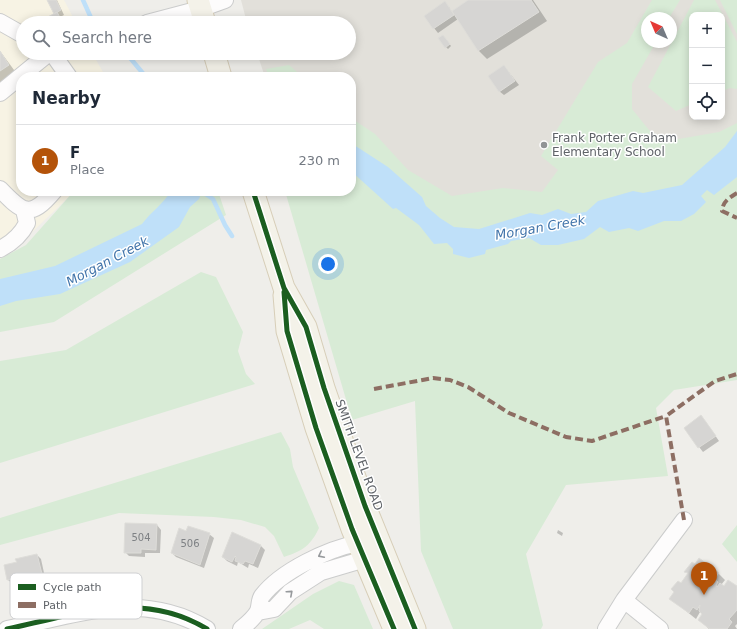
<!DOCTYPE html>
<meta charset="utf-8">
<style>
body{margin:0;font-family:"DejaVu Sans",sans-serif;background:#f2f2f3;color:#1f2937}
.controls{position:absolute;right:12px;top:12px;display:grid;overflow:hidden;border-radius:8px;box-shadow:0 2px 10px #0003}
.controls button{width:36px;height:36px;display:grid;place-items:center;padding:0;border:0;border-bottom:1px solid #e0e1e3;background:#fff;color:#1f2937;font:20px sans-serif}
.compass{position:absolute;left:641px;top:12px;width:36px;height:36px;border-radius:50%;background:#fff;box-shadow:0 2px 10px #0003;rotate:316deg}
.you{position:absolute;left:328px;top:264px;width:14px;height:14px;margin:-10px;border:3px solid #fff;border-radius:50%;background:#1a73e8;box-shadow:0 0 0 6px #1a73e833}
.badge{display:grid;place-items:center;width:26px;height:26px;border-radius:50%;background:#b45309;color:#fff;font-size:13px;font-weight:700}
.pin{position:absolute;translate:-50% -33px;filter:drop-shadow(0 1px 2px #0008)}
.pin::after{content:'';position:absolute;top:21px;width:14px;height:12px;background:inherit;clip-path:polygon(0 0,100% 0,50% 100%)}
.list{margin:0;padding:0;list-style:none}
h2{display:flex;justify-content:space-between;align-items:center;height:52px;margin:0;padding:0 16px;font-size:17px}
h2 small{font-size:13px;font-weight:400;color:#747a83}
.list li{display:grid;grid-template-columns:26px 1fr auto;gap:12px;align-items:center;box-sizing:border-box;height:72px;padding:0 16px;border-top:1px solid #e0e1e3}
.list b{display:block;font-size:15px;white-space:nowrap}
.list p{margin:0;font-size:13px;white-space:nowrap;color:#747a83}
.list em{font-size:13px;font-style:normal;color:#747a83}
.icon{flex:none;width:22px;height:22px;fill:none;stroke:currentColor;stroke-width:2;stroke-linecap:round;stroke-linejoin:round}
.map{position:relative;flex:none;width:737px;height:629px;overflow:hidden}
.search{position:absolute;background:#fff;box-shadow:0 2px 10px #0003;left:16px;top:16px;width:340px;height:44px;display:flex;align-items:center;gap:10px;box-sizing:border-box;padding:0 14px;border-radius:22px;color:#747a83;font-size:15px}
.panel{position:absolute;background:#fff;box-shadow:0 2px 10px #0003;left:16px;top:72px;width:340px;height:124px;border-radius:16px}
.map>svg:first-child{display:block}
</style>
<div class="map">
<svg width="737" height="629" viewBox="0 0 737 629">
<rect width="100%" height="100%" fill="#efeeea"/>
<path fill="#f7f3e4" d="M0 0H64L76 23H23V53H92L106 77H21V191H75L22 242 0 256Z"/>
<path fill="#e2e0da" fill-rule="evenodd" d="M241 0H737V173L689 209 351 191V77H265L257 53H349V23H247ZM692 15H722V117H692ZM647 18H671V42H647Z"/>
<path fill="#d8ebd6" d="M652 0H680L669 18H647V42H656L632 84V109L649 130 667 141 719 132 737 123V380L674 390 656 408 668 476 566 485 526 554 543 625 541 629H453L421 551 415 401 352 420 285 191H351V118L375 134 408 170 452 196 503 188 542 192 558 170 541 156 598 62 627 43Z
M694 0H715L737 42V89L730 88 722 91V15H692V104L676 111 648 87Z
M720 0H737V34Z
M289 65 303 77H269L266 69Z
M74 191H218L226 215 54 322 0 332V259L26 245Z
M201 272 216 277 243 332 238 351 246 374 255 384 0 463V361L66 350Z
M281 432 290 449 293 467 319 528C311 545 303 551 284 557L274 536 265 527 241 520 214 517 119 513 0 545V518Z
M737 525V562L722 544Z
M339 581 354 585 373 629H324L310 620 289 629H262L313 594Z"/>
<path fill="#bfe0f9" d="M737 131V177L714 195 707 190 701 196 706 202 694 214 681 221H664L638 231 629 228 609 232 600 227 584 239 558 245H541L529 238 511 241 508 244 486 250 485 254 469 258 453 254V249L447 243 434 244 419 225 396 208 393 209 351 171V143L388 167 422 197 426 206 440 218 454 227 479 229 530 213 542 215 558 209 571 214 586 212 598 201 633 191 643 193 682 185 725 147Z
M171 191H202L199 199 190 207 179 227 130 262 60 294 16 301 0 306V279L55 266 142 224C151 212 163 204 171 191Z"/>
<path fill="#0003" d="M48 0H57L64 15 60 17 64 23H47L55 14Z
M470 0H533L547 21 487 59 479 51 458 19 438 33 434 28 449 7 452 12Z
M445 38 451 46 448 49 446 47Z
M0 51 17 74 0 85Z
M504 66 519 85 504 95 499 91Z
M705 421 719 441 703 452 685 429Z
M157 525 161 530 160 553H145V557L129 556 125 552Z
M558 530 563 533 562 536 557 533Z
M187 532 209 534 214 538 204 568 176 557 172 553Z
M232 534 261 546 265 550 258 568 249 564 248 568 238 562 237 566 227 561 223 557Z
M37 555 41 559 46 582 27 586 22 582 13 584 8 580 5 565 18 563Z
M686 571 718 573 725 580 721 585 724 588 737 587V624L735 626 737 629H709L699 620 703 614 700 612 696 619 671 599 689 575Z"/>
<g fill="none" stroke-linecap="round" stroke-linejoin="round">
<path stroke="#bfe0f9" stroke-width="4.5" d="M83 0 92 20
M126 53 146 77
M201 191 213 199 225 225 232 236"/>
</g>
<path fill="#d6d5d3" stroke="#deddd9" d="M47 0H56L61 10 54 14Z
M468 0H531L539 12 478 51 452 11Z
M445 1 454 15 433 29 424 16Z
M57 12 63 23H46L44 19Z
M443 35 450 44 445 48 438 38Z
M0 51 9 65 0 71Z
M504 65 515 81 499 92 488 76Z
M701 415 716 436 698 448 684 428Z
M125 523 157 524 156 550 141 549V553H124Z
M188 526 210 533 200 565 171 553 179 528 186 531Z
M232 532 261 545 253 564 245 561 243 564 235 561 236 557 235 556 232 562 222 557Z
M37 554 43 578 22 583 20 577 7 580 4 565 17 562 15 559Z
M699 558 719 573 714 579 718 582 716 585 717 587 720 583 724 586 728 580 737 586V610L729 619 732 622 727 629H710L698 620 702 614 699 611 700 605 697 610 693 607 689 613 669 599 674 592 671 589 678 581 681 583 688 573 684 572 692 562 695 564Z"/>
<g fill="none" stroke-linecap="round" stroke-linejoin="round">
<g stroke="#cbcccc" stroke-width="18">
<path id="minor" d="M0 22 23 35
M147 23 200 9 225 0
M52 53 69 77
M0 93 49 53
M0 189C22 212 30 220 54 191
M0 249C12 243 21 235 27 223L24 210
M258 612 274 609 290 592 321 572 365 559
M7 629C75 615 142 589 207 629
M241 629C247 624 255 617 258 611 260 606 259 600 262 596 281 571 328 549 358 543
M606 629 624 600
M660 629 624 600 684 520"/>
</g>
<g stroke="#d7ceb8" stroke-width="23">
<path id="major" d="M198 0 205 23
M214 53 221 77
M253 191 284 288 306 327 324 388 365 506 415 629
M284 295 287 331 316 428 352 529 394 629"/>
</g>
<use href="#minor" stroke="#fdfcfc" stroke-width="16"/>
<use href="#major" stroke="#f4f2e9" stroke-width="21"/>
<path stroke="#8d6e63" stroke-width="4" stroke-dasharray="8 4" stroke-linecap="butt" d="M737 193C729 198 723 201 722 211L737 218
M374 389 433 378 450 380 468 387 509 413 566 437 592 441 666 416
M684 520 666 416 715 381 737 374"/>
<g stroke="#fff" stroke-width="8">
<path id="cycleway" d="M253 191 284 288 306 327 324 388 365 506 415 629
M284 292 287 331 316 428 352 529 394 629
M7 629C75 615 142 589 207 629"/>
</g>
<use href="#cycleway" stroke="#1b5e20" stroke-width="5"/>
</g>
<defs><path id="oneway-chevron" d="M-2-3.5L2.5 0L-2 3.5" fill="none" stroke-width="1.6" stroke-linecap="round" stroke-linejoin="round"/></defs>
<g stroke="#96999c">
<use href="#oneway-chevron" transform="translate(321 555) rotate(153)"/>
<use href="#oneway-chevron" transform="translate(290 593) rotate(-42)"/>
</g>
<circle fill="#919496" stroke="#fff" stroke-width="1.5" cx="544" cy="145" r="4"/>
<g text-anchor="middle" stroke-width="3" stroke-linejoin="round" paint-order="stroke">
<g font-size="10" fill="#7e8184">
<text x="141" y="541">504</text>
<text x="190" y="547">506</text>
</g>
<g font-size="12" fill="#5f6368" stroke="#fff" text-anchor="start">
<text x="552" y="142">Frank Porter Graham<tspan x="552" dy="14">Elementary School</tspan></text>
</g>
<g font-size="12" fill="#5f6368" stroke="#fff">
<text transform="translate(359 455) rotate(70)" y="4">SMITH LEVEL ROAD</text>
</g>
<g font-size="13" font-style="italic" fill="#4174aa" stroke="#fff">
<text transform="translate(540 227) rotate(-10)" y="5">Morgan Creek</text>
<text transform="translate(107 261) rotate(-28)" y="5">Morgan Creek</text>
</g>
</g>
<rect x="10" y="573" width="132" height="46" rx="6" fill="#fff" stroke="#cfd0d2" stroke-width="1"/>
<rect x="18" y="584" width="18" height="6" fill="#1b5e20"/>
<rect x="18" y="602" width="18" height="6" fill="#8d6e63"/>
<g font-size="11" fill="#5f6368">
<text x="43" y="591">Cycle path</text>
<text x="43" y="609">Path</text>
</g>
</svg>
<div class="controls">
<button>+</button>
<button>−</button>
<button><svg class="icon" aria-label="locate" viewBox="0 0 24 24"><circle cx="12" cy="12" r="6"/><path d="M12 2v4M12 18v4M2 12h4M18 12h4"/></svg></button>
</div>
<svg class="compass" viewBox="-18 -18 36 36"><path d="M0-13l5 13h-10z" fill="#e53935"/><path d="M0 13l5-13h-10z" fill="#747a83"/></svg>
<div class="you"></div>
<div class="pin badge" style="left:704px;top:595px">1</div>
<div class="search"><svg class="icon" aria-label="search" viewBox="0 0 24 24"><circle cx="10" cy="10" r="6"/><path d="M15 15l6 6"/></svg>Search here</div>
<section class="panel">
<h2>Nearby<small></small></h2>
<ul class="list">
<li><span class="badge">1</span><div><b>F</b><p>Place</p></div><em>230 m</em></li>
</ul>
</section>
</div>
